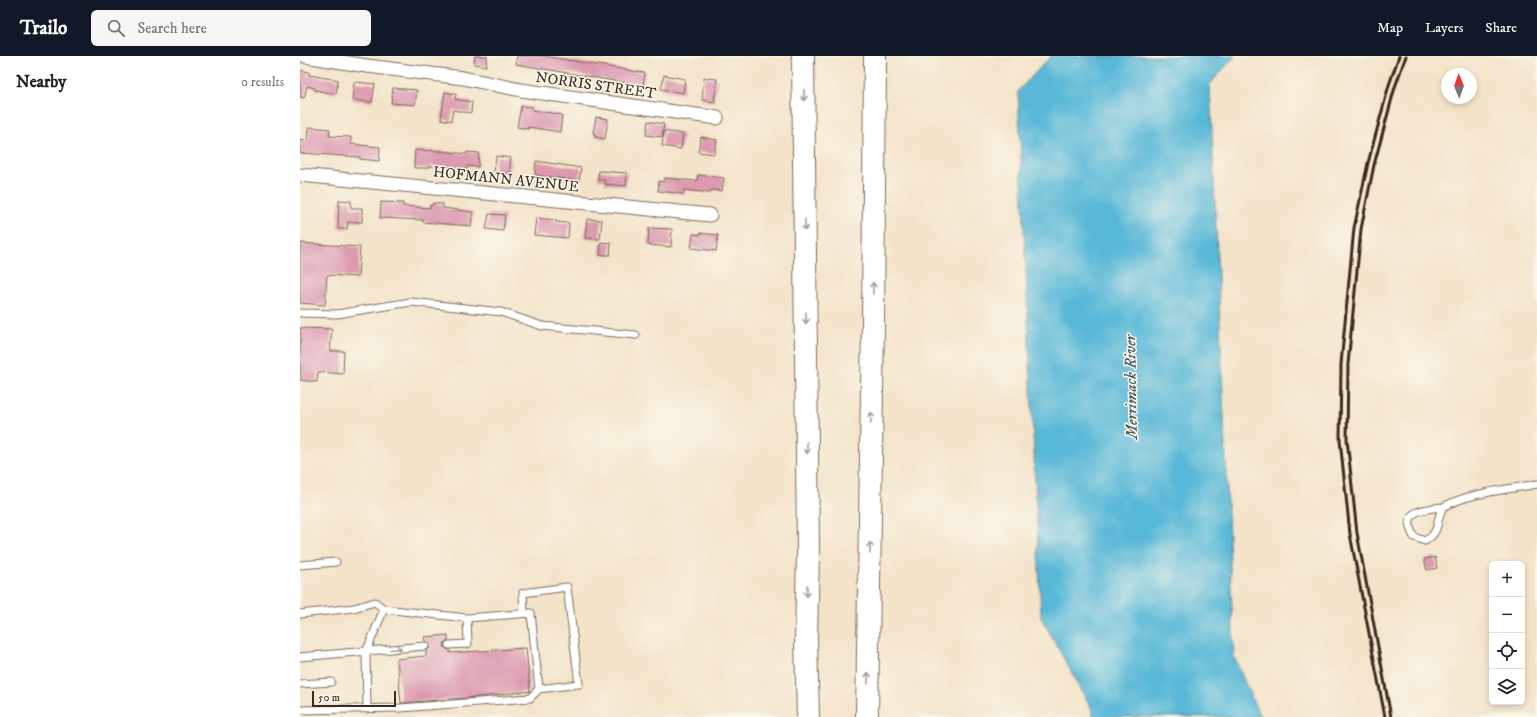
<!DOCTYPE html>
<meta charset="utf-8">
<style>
body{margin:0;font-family:"IM FELL DW Pica",serif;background:#f6f6f6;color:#222}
.controls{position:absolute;right:12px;bottom:12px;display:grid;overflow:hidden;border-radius:6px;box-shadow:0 2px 6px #0003}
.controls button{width:36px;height:36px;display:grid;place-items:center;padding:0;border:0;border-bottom:1px solid #e0e0e0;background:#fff;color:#222;font:20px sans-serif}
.compass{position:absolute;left:1141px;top:12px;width:36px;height:36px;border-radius:50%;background:#fff;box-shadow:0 2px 6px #0003;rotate:359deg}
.scale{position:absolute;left:12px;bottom:10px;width:84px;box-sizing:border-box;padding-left:4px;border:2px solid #3b2a1e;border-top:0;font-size:11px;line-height:14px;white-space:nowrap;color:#3b2a1e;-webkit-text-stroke:3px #fbf7ec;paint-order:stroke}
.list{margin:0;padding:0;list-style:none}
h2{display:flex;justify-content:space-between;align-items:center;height:52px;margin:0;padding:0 16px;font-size:17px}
h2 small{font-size:13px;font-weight:400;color:#767676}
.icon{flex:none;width:22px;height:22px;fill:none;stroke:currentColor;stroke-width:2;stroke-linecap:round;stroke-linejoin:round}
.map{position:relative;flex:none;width:1237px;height:661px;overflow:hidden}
header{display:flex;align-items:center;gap:24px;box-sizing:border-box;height:56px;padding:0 20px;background:#111827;color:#fff}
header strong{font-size:19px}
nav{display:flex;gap:22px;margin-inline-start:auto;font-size:14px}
.search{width:280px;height:36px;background:#f6f6f6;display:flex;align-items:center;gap:10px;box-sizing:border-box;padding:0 14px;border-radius:6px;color:#767676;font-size:15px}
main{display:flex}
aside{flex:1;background:#fff}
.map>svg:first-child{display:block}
</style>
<header>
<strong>Trailo</strong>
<div class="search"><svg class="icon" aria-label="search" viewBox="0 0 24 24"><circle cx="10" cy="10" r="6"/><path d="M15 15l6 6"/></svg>Search here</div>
<nav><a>Map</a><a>Layers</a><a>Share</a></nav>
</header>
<main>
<aside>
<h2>Nearby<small>0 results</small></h2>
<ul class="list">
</ul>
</aside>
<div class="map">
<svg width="1237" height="661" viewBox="0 0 1237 661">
<rect width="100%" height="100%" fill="#fbf7ec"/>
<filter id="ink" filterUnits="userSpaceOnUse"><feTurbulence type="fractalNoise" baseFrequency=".025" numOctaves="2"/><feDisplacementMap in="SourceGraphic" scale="8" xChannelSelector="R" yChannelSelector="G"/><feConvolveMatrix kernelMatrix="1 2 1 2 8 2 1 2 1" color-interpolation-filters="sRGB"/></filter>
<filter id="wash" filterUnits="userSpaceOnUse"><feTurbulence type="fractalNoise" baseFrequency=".012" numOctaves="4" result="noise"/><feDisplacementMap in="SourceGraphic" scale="16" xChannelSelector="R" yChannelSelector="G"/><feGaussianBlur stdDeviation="0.9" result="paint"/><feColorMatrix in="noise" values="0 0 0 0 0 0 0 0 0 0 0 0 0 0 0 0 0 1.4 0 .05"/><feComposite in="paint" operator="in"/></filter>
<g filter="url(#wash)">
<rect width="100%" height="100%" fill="#f3e3c8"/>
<path fill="#59b8d7" stroke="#4a717a" d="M751 0H935L910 28 934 601 960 661H793V655L741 561 718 35Z"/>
<g id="blocks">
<path fill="#dc99af" d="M175 0H187L186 10 174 8Z
M217 0H244L345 17 343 30 216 8Z
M0 14 9 16V19L38 24 36 38 15 34V32L7 30 4 42 0 41Z
M364 19 385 23 383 37 361 33Z
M404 22 417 23 414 46 402 44Z
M54 26 75 28 72 46 52 44Z
M93 32 117 34 115 49 91 47Z
M145 36 156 38 155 43 172 46 171 57 153 54 151 65 141 63Z
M221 50 232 51V54L262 59 260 76 228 71V73L217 71Z
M296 61 308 63 305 83 295 81V78L293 77Z
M348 65 364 68 362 81 346 79Z
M9 71 30 73 29 80 51 81V88L80 91 79 105 60 103V101L0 97V84L8 85Z
M364 75 383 78 381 93 362 90Z
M401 81 417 84 414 98 398 96Z
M115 94 141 95 167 98V96L179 97 178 111 167 110 166 116 154 114V112L129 110V112H114Z
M196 100 211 102 209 118 194 116Z
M236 105 281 112 279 125 235 119Z
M299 115 327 117 326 130 305 128V124H298Z
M398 119 424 122 422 135 411 134V137L384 134V138L358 135 359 125 364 126V122L397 125Z
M39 144 51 145V152H62V166H48L47 173H38Z
M81 146 103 147V150L130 152V149H133V147L143 148V152L173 156 171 170 123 166V164L80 162Z
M189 158 205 159 203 175 186 173Z
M236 162 256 164V166L269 167 268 182 234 179Z
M287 163 302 164 300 183 285 182Z
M349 172 372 173 371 191 348 189Z
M400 177 418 179 416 195 391 192 393 178 400 179Z
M301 186 311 187 310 199H300Z
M0 187 60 191 58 221 27 219 25 249 0 247Z
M0 272 32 273 30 295H44L43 318 18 316 17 326 0 324Z
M1135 501 1137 512 1127 514 1124 503Z
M148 579V584L145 586 144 590 146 593 150 594V597L226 592 230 635 177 641 101 647 97 603 126 600V595L128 594 130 590 129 587 125 585 124 581Z"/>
</g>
</g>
<g filter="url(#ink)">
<use href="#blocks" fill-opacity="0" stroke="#7b6b5a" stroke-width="1"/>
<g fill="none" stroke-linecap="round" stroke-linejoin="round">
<g stroke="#7b6b5a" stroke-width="9">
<path id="service" d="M0 257 37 258 111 246 201 256 242 270 336 279
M1143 451C1135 465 1141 476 1125 485L1114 481C1099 454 1124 453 1143 451Z
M1143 451C1171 436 1206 434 1237 428
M0 509 36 506
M224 557 223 537 267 531 279 628 239 633
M0 558 54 552 75 546 84 553 66 596 67 653
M149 589 168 588 167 562
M0 601 125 590
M0 628 31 626
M0 654 100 652 230 642 239 633 231 557 167 562 84 553"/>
</g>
<g stroke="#7b6b5a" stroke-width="15">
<path id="minor" d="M5 0 67 10 163 22 221 34 417 62
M0 119 410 159"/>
</g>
<g stroke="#7b6b5a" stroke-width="24">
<path id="motorway" d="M503 0 508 496 506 584 508 661
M567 661 573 268 575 0"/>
</g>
<use href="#service" stroke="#fff" stroke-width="7"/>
<use href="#minor" stroke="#fff" stroke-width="13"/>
<use href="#motorway" stroke="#fff" stroke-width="22"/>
<path stroke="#3b2a1e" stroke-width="3" d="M1085 661 1050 478 1040 384 1041 308 1054 172 1068 107 1089 29 1099 0
M1091 661 1057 477 1047 383 1048 308 1061 173 1074 109 1095 31 1106 0"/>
</g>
<defs><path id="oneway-shaft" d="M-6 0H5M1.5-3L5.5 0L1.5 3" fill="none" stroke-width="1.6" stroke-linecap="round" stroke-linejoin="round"/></defs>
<g stroke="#a79f9a">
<use href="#oneway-shaft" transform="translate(504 39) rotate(89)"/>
<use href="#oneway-shaft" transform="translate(505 169) rotate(89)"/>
<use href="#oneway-shaft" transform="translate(573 232) rotate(-90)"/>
<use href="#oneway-shaft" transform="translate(506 262) rotate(90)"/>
<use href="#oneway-shaft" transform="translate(571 362) rotate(-89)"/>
<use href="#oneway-shaft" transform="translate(507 392) rotate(89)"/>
<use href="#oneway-shaft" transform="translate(570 492) rotate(-90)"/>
<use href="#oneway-shaft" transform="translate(507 535) rotate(91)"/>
<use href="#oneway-shaft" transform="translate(96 593) rotate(-5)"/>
<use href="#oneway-shaft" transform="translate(568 622) rotate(-89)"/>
</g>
</g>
<g text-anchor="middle" stroke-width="3" stroke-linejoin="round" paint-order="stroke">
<g font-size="15" fill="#3b2a1e" stroke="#fbf7ec">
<text transform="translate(296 29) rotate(8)" y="5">NORRIS STREET</text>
<text transform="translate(206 123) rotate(6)" y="5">HOFMANN AVENUE</text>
</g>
<g font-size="16" font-style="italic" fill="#465c5f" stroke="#fbf7ec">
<text transform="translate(830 331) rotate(-91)" y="6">Merrimack River</text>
</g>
</g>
</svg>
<div class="controls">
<button>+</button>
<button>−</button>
<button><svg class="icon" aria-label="locate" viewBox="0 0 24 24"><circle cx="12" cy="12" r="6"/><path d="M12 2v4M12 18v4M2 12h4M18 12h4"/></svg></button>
<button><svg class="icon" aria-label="layers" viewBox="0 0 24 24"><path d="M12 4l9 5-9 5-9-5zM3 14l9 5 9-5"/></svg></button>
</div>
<svg class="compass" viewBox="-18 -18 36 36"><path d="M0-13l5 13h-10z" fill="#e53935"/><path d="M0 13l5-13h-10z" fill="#767676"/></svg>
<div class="scale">50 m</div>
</div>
</main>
